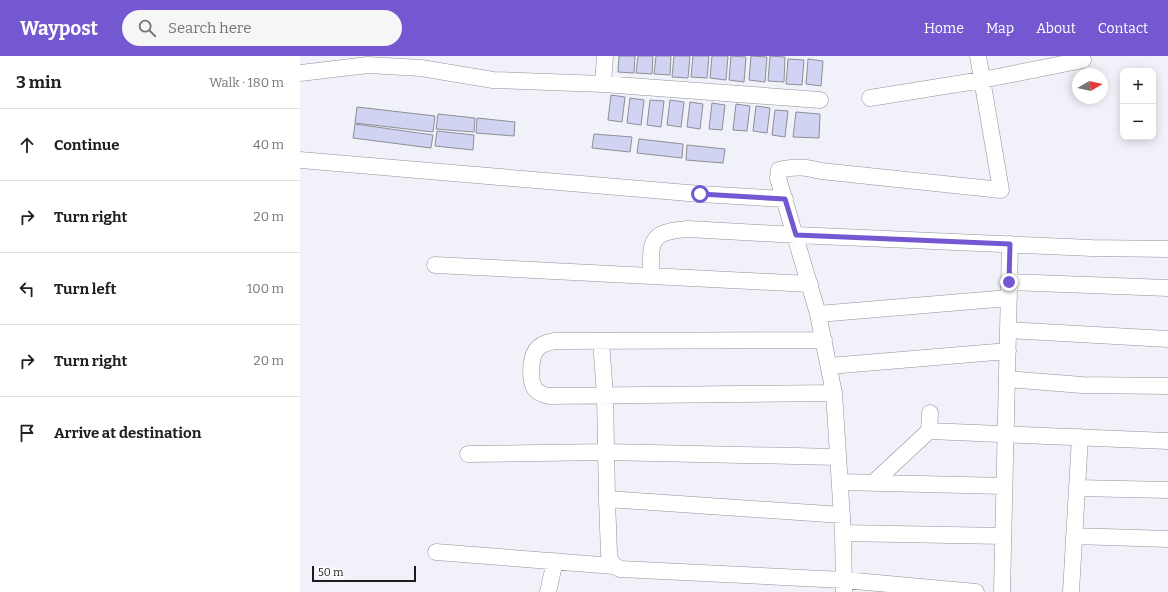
<!DOCTYPE html>
<meta charset="utf-8">
<style>
body{margin:0;font-family:Bitter,serif;background:#f6f6f6;color:#202124}
.controls{position:absolute;right:12px;top:12px;display:grid;overflow:hidden;border-radius:8px;box-shadow:0 2px 10px #0003}
.controls button{width:36px;height:36px;display:grid;place-items:center;padding:0;border:0;border-bottom:1px solid #e0e0e0;background:#fff;color:#202124;font:20px sans-serif}
.compass{position:absolute;left:772px;top:12px;width:36px;height:36px;border-radius:50%;background:#fff;box-shadow:0 2px 10px #0003;rotate:81deg}
.scale{position:absolute;left:12px;bottom:10px;width:104px;box-sizing:border-box;padding-left:4px;border:2px solid #1c1c1f;border-top:0;font-size:11px;line-height:14px;white-space:nowrap;color:#1c1c1f;-webkit-text-stroke:3px #fff;paint-order:stroke}
.stop{position:absolute;width:12px;height:12px;margin:-9px;border:3px solid #7458d2;border-radius:50%;background:#fff}
.stop.end{background:#7458d2;border-color:#fff;box-shadow:0 1px 4px #0008}
.list{margin:0;padding:0;list-style:none}
h2{display:flex;justify-content:space-between;align-items:center;height:52px;margin:0;padding:0 16px;font-size:17px}
h2 small{font-size:13px;font-weight:400;color:#757577}
.list li{display:grid;grid-template-columns:26px 1fr auto;gap:12px;align-items:center;box-sizing:border-box;height:72px;padding:0 16px;border-top:1px solid #e0e0e0}
.list b{display:block;font-size:15px;white-space:nowrap}
.list em{font-size:13px;font-style:normal;color:#757577}
.icon{flex:none;width:22px;height:22px;fill:none;stroke:currentColor;stroke-width:2;stroke-linecap:round;stroke-linejoin:round}
.map{position:relative;flex:none;width:868px;height:536px;overflow:hidden}
header{display:flex;align-items:center;gap:24px;box-sizing:border-box;height:56px;padding:0 20px;background:#7458d2;color:#fff}
header strong{font-size:19px}
nav{display:flex;gap:22px;margin-inline-start:auto;font-size:14px}
.search{width:280px;height:36px;background:#f6f6f6;display:flex;align-items:center;gap:10px;box-sizing:border-box;padding:0 14px;border-radius:22px;color:#757577;font-size:15px}
main{display:flex}
aside{flex:1;background:#fff}
.map>svg:first-child{display:block}
</style>
<header>
<strong>Waypost</strong>
<div class="search"><svg class="icon" aria-label="search" viewBox="0 0 24 24"><circle cx="10" cy="10" r="6"/><path d="M15 15l6 6"/></svg>Search here</div>
<nav><a>Home</a><a>Map</a><a>About</a><a>Contact</a></nav>
</header>
<main>
<aside>
<h2>3 min<small>Walk · 180 m</small></h2>
<ul class="list">
<li><svg class="icon" aria-label="ahead" viewBox="0 0 24 24"><path d="M12 20V5M6 11l6-6 6 6"/></svg><div><b>Continue</b></div><em>40 m</em></li>
<li><svg class="icon" aria-label="right" viewBox="0 0 24 24"><path d="M7 20v-9h11M14 6l5 5-5 5"/></svg><div><b>Turn right</b></div><em>20 m</em></li>
<li><svg class="icon" aria-label="left" viewBox="0 0 24 24"><path d="M17 20v-9H6M10 6l-5 5 5 5"/></svg><div><b>Turn left</b></div><em>100 m</em></li>
<li><svg class="icon" aria-label="right" viewBox="0 0 24 24"><path d="M7 20v-9h11M14 6l5 5-5 5"/></svg><div><b>Turn right</b></div><em>20 m</em></li>
<li><svg class="icon" aria-label="arrive" viewBox="0 0 24 24"><path d="M6 21V4h12l-3 4 3 4H6"/></svg><div><b>Arrive at destination</b></div></li>
</ul>
</aside>
<div class="map">
<svg width="868" height="536" viewBox="0 0 868 536">
<rect width="100%" height="100%" fill="#f0f1f9"/>
<path fill="#d1d3f2" stroke="#8e8e96" d="M319 0H335L334 17 318 16Z
M338 0H353L352 18 336 17Z
M356 0H371L370 19 354 18Z
M374 0H390L388 22 372 21Z
M393 0H409L407 22 391 21Z
M412 0H428L426 24 410 22Z
M431 0 446 1 444 26 429 24Z
M451 0 467 1 465 26 449 24Z
M470 0 485 1 484 26 468 25Z
M488 3 504 4 502 29 486 28Z
M508 3 523 5 521 30 506 28Z
M311 39 325 41 322 66 308 64Z
M330 42 344 44 341 69 327 67Z
M350 44 364 45 361 71 347 69Z
M370 44 384 46 381 71 367 69Z
M390 46 403 48 400 73 387 71Z
M412 47 425 49 422 74 409 73Z
M436 48 450 50 447 75 433 74Z
M456 50 470 52 467 77 453 75Z
M57 51 135 60 133 76 55 67Z
M475 54 488 55 485 81 472 79Z
M496 56 520 58 519 82 493 81Z
M138 58 175 62 174 76 136 73Z
M177 62 215 66 214 80 176 77Z
M55 68 133 79 131 92 53 82Z
M137 75 174 79 173 94 135 90Z
M294 78 332 81 330 96 292 92Z
M339 83 383 88 382 102 337 97Z
M387 89 425 93 423 107 386 104Z"/>
<g fill="none" stroke-linecap="round" stroke-linejoin="round">
<g stroke="#91929a" stroke-width="17">
<path id="street" d="M0 17 68 9 121 12 193 24 303 28 520 44
M303 28 305 0
M570 42 682 24 783 4
M0 104 400 138 485 143
M135 209 510 228
M351 220C351 185 348 176 388 173L496 179 792 192 868 193
M709 226 868 232
M518 258 709 242
M708 274 868 283
M524 284 255 285C249 286 243 287 238 292 230 299 229 324 235 333 238 337 244 339 249 340L534 337
M301 285 305 339 307 443 309 498C310 506 313 509 320 513L544 524 676 536
M529 310 708 295
M707 323 782 329 868 330
M629 375 630 357
M168 398 306 396 538 401
M540 426 704 430
M573 427 629 375 868 385
M777 432 868 434
M307 443 542 459
M543 477 703 480
M774 480 868 483
M136 496 314 510
M248 536 255 505
M544 536 543 477 534 337 518 258 478 122 479 114C496 110 505 111 521 115L701 134 678 0
M702 536 710 188
M771 536 780 381"/>
</g>
<use href="#street" stroke="#fff" stroke-width="16"/>
</g>
<g fill="none" stroke-linecap="round" stroke-linejoin="round">
<path stroke="#7458d2" stroke-width="5" d="M400 138 485 143 496 179 710 188 709 226"/>
</g>
</svg>
<div class="controls">
<button>+</button>
<button>−</button>
</div>
<svg class="compass" viewBox="-18 -18 36 36"><path d="M0-13l5 13h-10z" fill="#e53935"/><path d="M0 13l5-13h-10z" fill="#757577"/></svg>
<div class="scale">50 m</div>
<div class="stop" style="left:400px;top:138px"></div>
<div class="stop end" style="left:709px;top:226px"></div>
</div>
</main>
